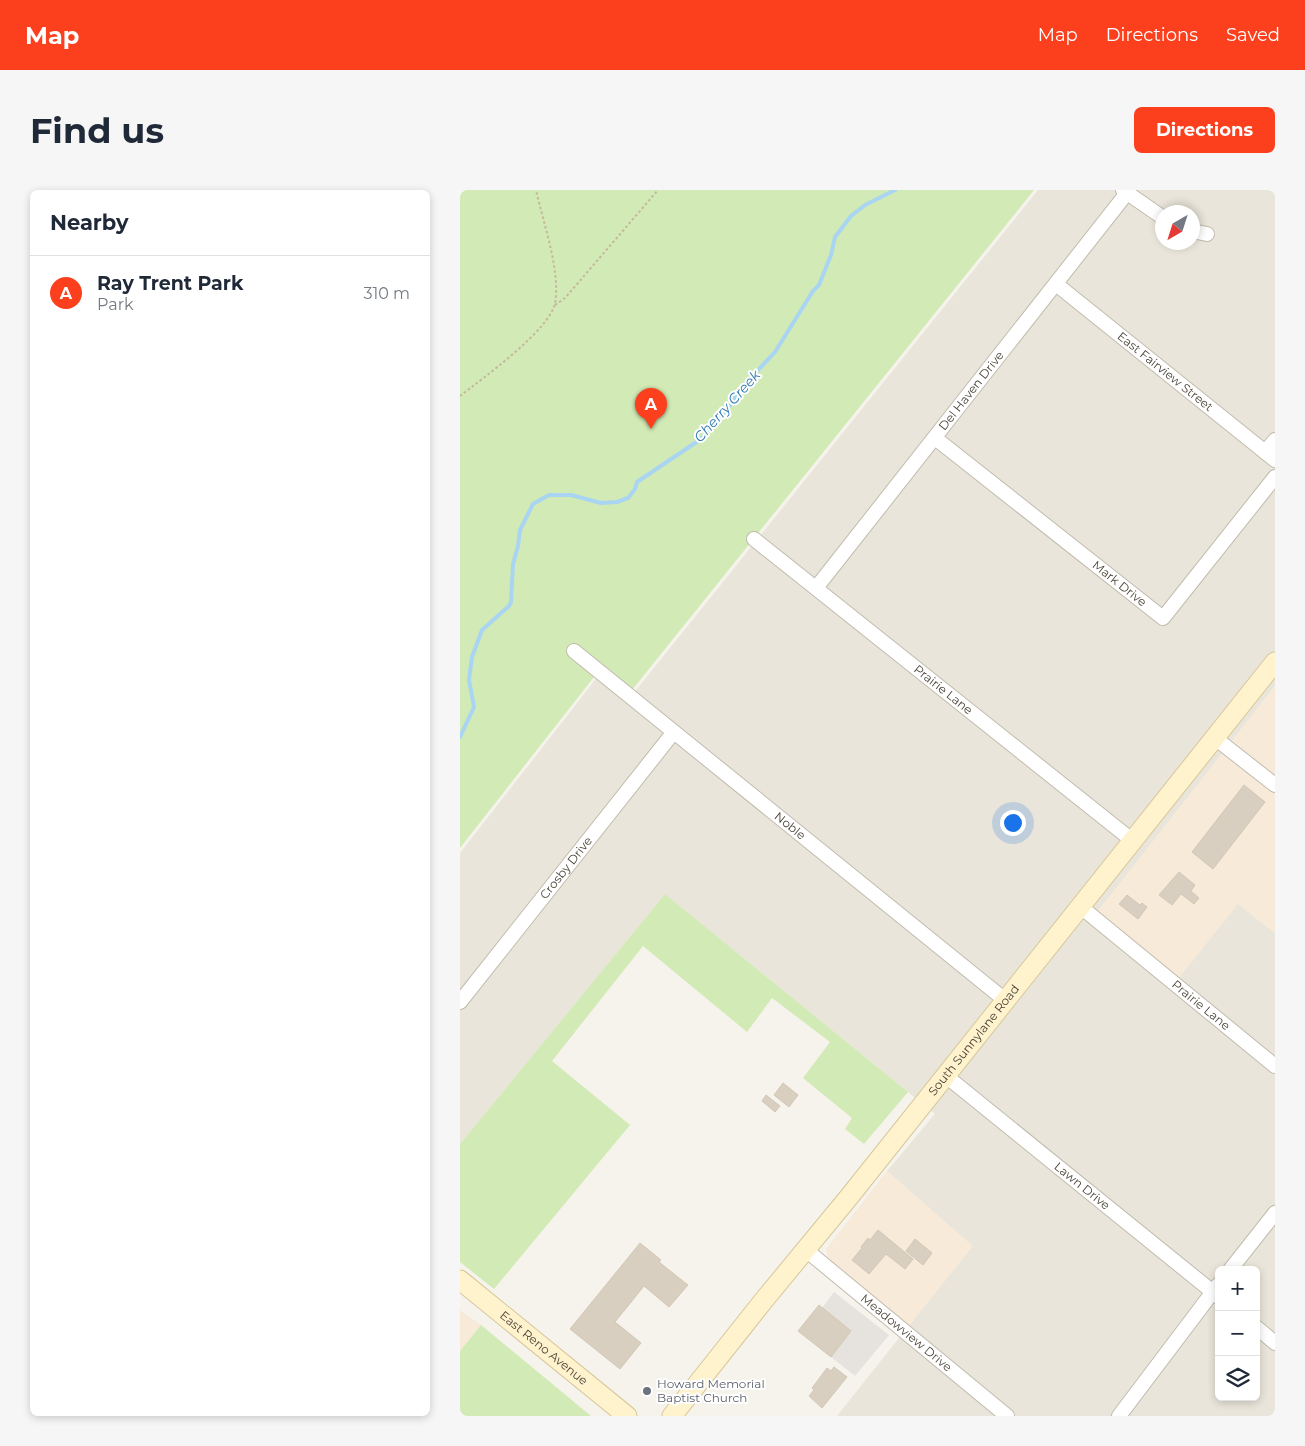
<!DOCTYPE html>
<meta charset="utf-8">
<style>
body{margin:0;font-family:Montserrat,sans-serif;background:#f6f6f7;color:#1f2937}
.controls{position:absolute;right:15px;bottom:15px;display:grid;overflow:hidden;border-radius:8px;box-shadow:0 2px 8px #0003}
.controls button{width:45px;height:45px;display:grid;place-items:center;padding:0;border:0;border-bottom:1px solid #e0e1e3;background:#fff;color:#1f2937;font:25px sans-serif}
.compass{position:absolute;left:695px;top:15px;width:45px;height:45px;border-radius:50%;background:#fff;box-shadow:0 2px 8px #0003;rotate:219deg}
.you{position:absolute;left:552px;top:632px;width:18px;height:18px;margin:-12px;border:4px solid #fff;border-radius:50%;background:#1a73e8;box-shadow:0 0 0 8px #1a73e833}
.badge{display:grid;place-items:center;width:32px;height:32px;border-radius:50%;background:#fc3f1d;color:#fff;font-size:16px;font-weight:700}
.pin{position:absolute;translate:-50% -41px;filter:drop-shadow(0 1px 2px #0008)}
.pin::after{content:'';position:absolute;top:26px;width:18px;height:15px;background:inherit;clip-path:polygon(0 0,100% 0,50% 100%)}
.list{margin:0;padding:0;list-style:none}
h2{display:flex;justify-content:space-between;align-items:center;height:65px;margin:0;padding:0 20px;font-size:21px}
h2 small{font-size:16px;font-weight:400;color:#747a83}
.list li{display:grid;grid-template-columns:32px 1fr auto;gap:15px;align-items:center;box-sizing:border-box;height:75px;padding:0 20px;border-top:1px solid #e0e1e3}
.list b{display:block;font-size:19px;white-space:nowrap}
.list p{margin:0;font-size:16px;white-space:nowrap;color:#747a83}
.list em{font-size:16px;font-style:normal;color:#747a83}
.icon{flex:none;width:28px;height:28px;fill:none;stroke:currentColor;stroke-width:2;stroke-linecap:round;stroke-linejoin:round}
.map{position:relative;flex:none;width:815px;height:1226px;overflow:hidden;border-radius:8px}
header{display:flex;align-items:center;gap:30px;box-sizing:border-box;height:70px;padding:0 25px;background:#fc3f1d;color:#fff}
header strong{font-size:24px}
nav{display:flex;gap:28px;margin-inline-start:auto;font-size:18px}
.intro{display:flex;align-items:center;justify-content:space-between;box-sizing:border-box;height:120px;padding:0 30px}
h1{margin:0;font-size:35px}
.button{padding:12px 22px;border-radius:8px;background:#fc3f1d;color:#fff;font-size:18px;font-weight:700}
main{display:flex;gap:30px;padding:0 30px}
aside{flex:1;background:#fff;border-radius:8px;box-shadow:0 2px 8px #0003}
.map>svg:first-child{display:block}
</style>
<header>
<strong>Map</strong>
<nav><a>Map</a><a>Directions</a><a>Saved</a></nav>
</header>
<div class="intro"><h1>Find us</h1><a class="button">Directions</a></div>
<main>
<aside>
<h2>Nearby<small></small></h2>
<ul class="list">
<li><span class="badge">A</span><div><b>Ray Trent Park</b><p>Park</p></div><em>310 m</em></li>
</ul>
</aside>
<div class="map">
<svg width="815" height="1226" viewBox="0 0 815 1226">
<rect width="100%" height="100%" fill="#f6f3ec"/>
<path fill="#eae5da" fill-rule="evenodd" d="M578 0H813L815 2V496L762 564 778 714 815 743V1226H377L512 1056 427 981 475 924 205 704 0 954V663L142 481 173 504ZM702 22H732V52H702ZM759 1080H796V1207H759Z"/>
<path fill="#f7ead8" d="M815 496V743L778 714 719 788 637 722Z
M427 981 513 1056 448 1137 371 1072 367 1066 366 1059Z
M0 1120 21 1135 0 1161Z"/>
<path fill="#e6e2dd" d="M374 1102 429 1145 395 1186 371 1167 391 1141 362 1118Z"/>
<path fill="#d2eab5" d="M0 0H574L172 500 141 478 0 658Z
M205 704 448 902 404 954 385 939 392 928 343 888 370 852 312 808 287 842 183 756 92 871 170 935 34 1099 0 1072V954Z
M21 1135 131 1226H0V1161Z"/>
<g fill="none" stroke-linecap="round" stroke-linejoin="round">
<path stroke="#a9d4f2" stroke-width="4" d="M0 547 14 517 9 490 12 467 22 440 49 416 51 412 53 374 58 356 60 340 73 314 89 305H111L141 313 157 312 168 308 175 299 177 292 241 249 272 213 281 198 315 162 353 101 359 95 371 65 375 47 391 26 405 15 435 0"/>
</g>
<path fill="#d8cfc1" stroke="#d3c7b4" d="M784 595 805 612 753 679 732 662Z
M719 682 735 695 731 701 739 708 734 714 721 704 712 715 699 705Z
M667 705 680 715 682 713 687 717 678 729 659 714Z
M323 893 338 905 329 917 314 905Z
M306 905 320 916 315 922 302 911Z
M418 1040 453 1069 445 1079 426 1064 409 1084 392 1070 402 1058 401 1057 408 1048 410 1050Z
M455 1049 472 1063 463 1075 446 1061Z
M180 1053 201 1070 199 1072 228 1095 209 1117 184 1096 155 1132 181 1153 160 1179 110 1139Z
M359 1115 391 1141 371 1167 338 1141Z
M374 1177 387 1187 362 1218 349 1206 354 1200 352 1198 367 1178 371 1181Z"/>
<g fill="none" stroke-linecap="round" stroke-linejoin="round">
<g stroke="#c2bbae" stroke-width="16">
<g id="minor">
<path d="M663 0 702 27"/>
<path d="M732 41 747 44"/>
<path id="s1" d="M596 94 815 270"/>
<path id="s2" d="M475 248 703 428 815 287"/>
<path d="M805 262 815 250"/>
<path id="s3" d="M294 349 673 651"/>
<path id="s4" d="M356 398 667 3"/>
<path id="s5" d="M114 461 545 810"/>
<path d="M755 548 815 595"/>
<path id="s6" d="M621 717 815 876"/>
<path id="s7" d="M0 812 213 543"/>
<path id="s8" d="M486 886 759 1107"/>
<path id="s9" d="M346 1060 547 1226"/>
<path d="M770 1080 815 1023"/>
<path d="M796 1137 815 1153"/>
<path d="M659 1226 758 1095"/>
</g>
</g>
<g stroke="#d6c79b" stroke-width="21">
<g id="secondary">
<path id="s10" d="M0 1090 167 1226"/>
<path id="s11" d="M212 1226 304 1110 389 1007 815 472"/>
</g>
</g>
<path stroke="#c4b79f" stroke-width="2" stroke-dasharray="2.5 2.5" stroke-linecap="butt" d="M95 115 105 108 198 0
M0 206C23 188 90 140 95 113 101 82 83 32 76 0"/>
<use href="#minor" stroke="#fff" stroke-width="14"/>
<use href="#secondary" stroke="#fff3cd" stroke-width="19"/>
</g>
<circle fill="#6b7280" stroke="#fff" stroke-width="2" cx="187" cy="1201" r="5"/>
<g text-anchor="middle" stroke-width="4" stroke-linejoin="round" paint-order="stroke">
<g font-size="12" fill="#4b4439" stroke="#fff">
<text dy="4" stroke="none"><textPath href="#s1" startOffset="140">East Fairview Street</textPath></text>
<text dy="4" stroke="none"><textPath href="#s4" startOffset="251">Del Haven Drive</textPath></text>
<text dy="4" stroke="none"><textPath href="#s2" startOffset="235">Mark Drive</textPath></text>
<text dy="4" stroke="none"><textPath href="#s3" startOffset="242">Prairie Lane</textPath></text>
<text dy="4" stroke="none"><textPath href="#s5" startOffset="278">Noble</textPath></text>
<text dy="4" stroke="none"><textPath href="#s7" startOffset="171">Crosby Drive</textPath></text>
<text dy="4" stroke="none"><textPath href="#s6" startOffset="155">Prairie Lane</textPath></text>
<text dy="4" stroke="none"><textPath href="#s11" startOffset="482">South Sunnylane Road</textPath></text>
<text dy="4" stroke="none"><textPath href="#s8" startOffset="175">Lawn Drive</textPath></text>
<text dy="4" stroke="none"><textPath href="#s9" startOffset="130">Meadowview Drive</textPath></text>
<text dy="4" stroke="none"><textPath href="#s10" startOffset="108">East Reno Avenue</textPath></text>
</g>
<g font-size="12" fill="#5b616d" stroke="#fff" text-anchor="start">
<text x="197" y="1198">Howard Memorial<tspan x="197" dy="14">Baptist Church</tspan></text>
</g>
<g font-size="14" font-style="italic" fill="#2e7ab2" stroke="#fff">
<text transform="translate(267 216) rotate(-48)" y="5">Cherry Creek</text>
</g>
</g>
</svg>
<div class="controls">
<button>+</button>
<button>−</button>
<button><svg class="icon" aria-label="layers" viewBox="0 0 24 24"><path d="M12 4l9 5-9 5-9-5zM3 14l9 5 9-5"/></svg></button>
</div>
<svg class="compass" viewBox="-18 -18 36 36"><path d="M0-13l5 13h-10z" fill="#e53935"/><path d="M0 13l5-13h-10z" fill="#747a83"/></svg>
<div class="you"></div>
<div class="pin badge" style="left:191px;top:239px">A</div>
</div>
</main>
